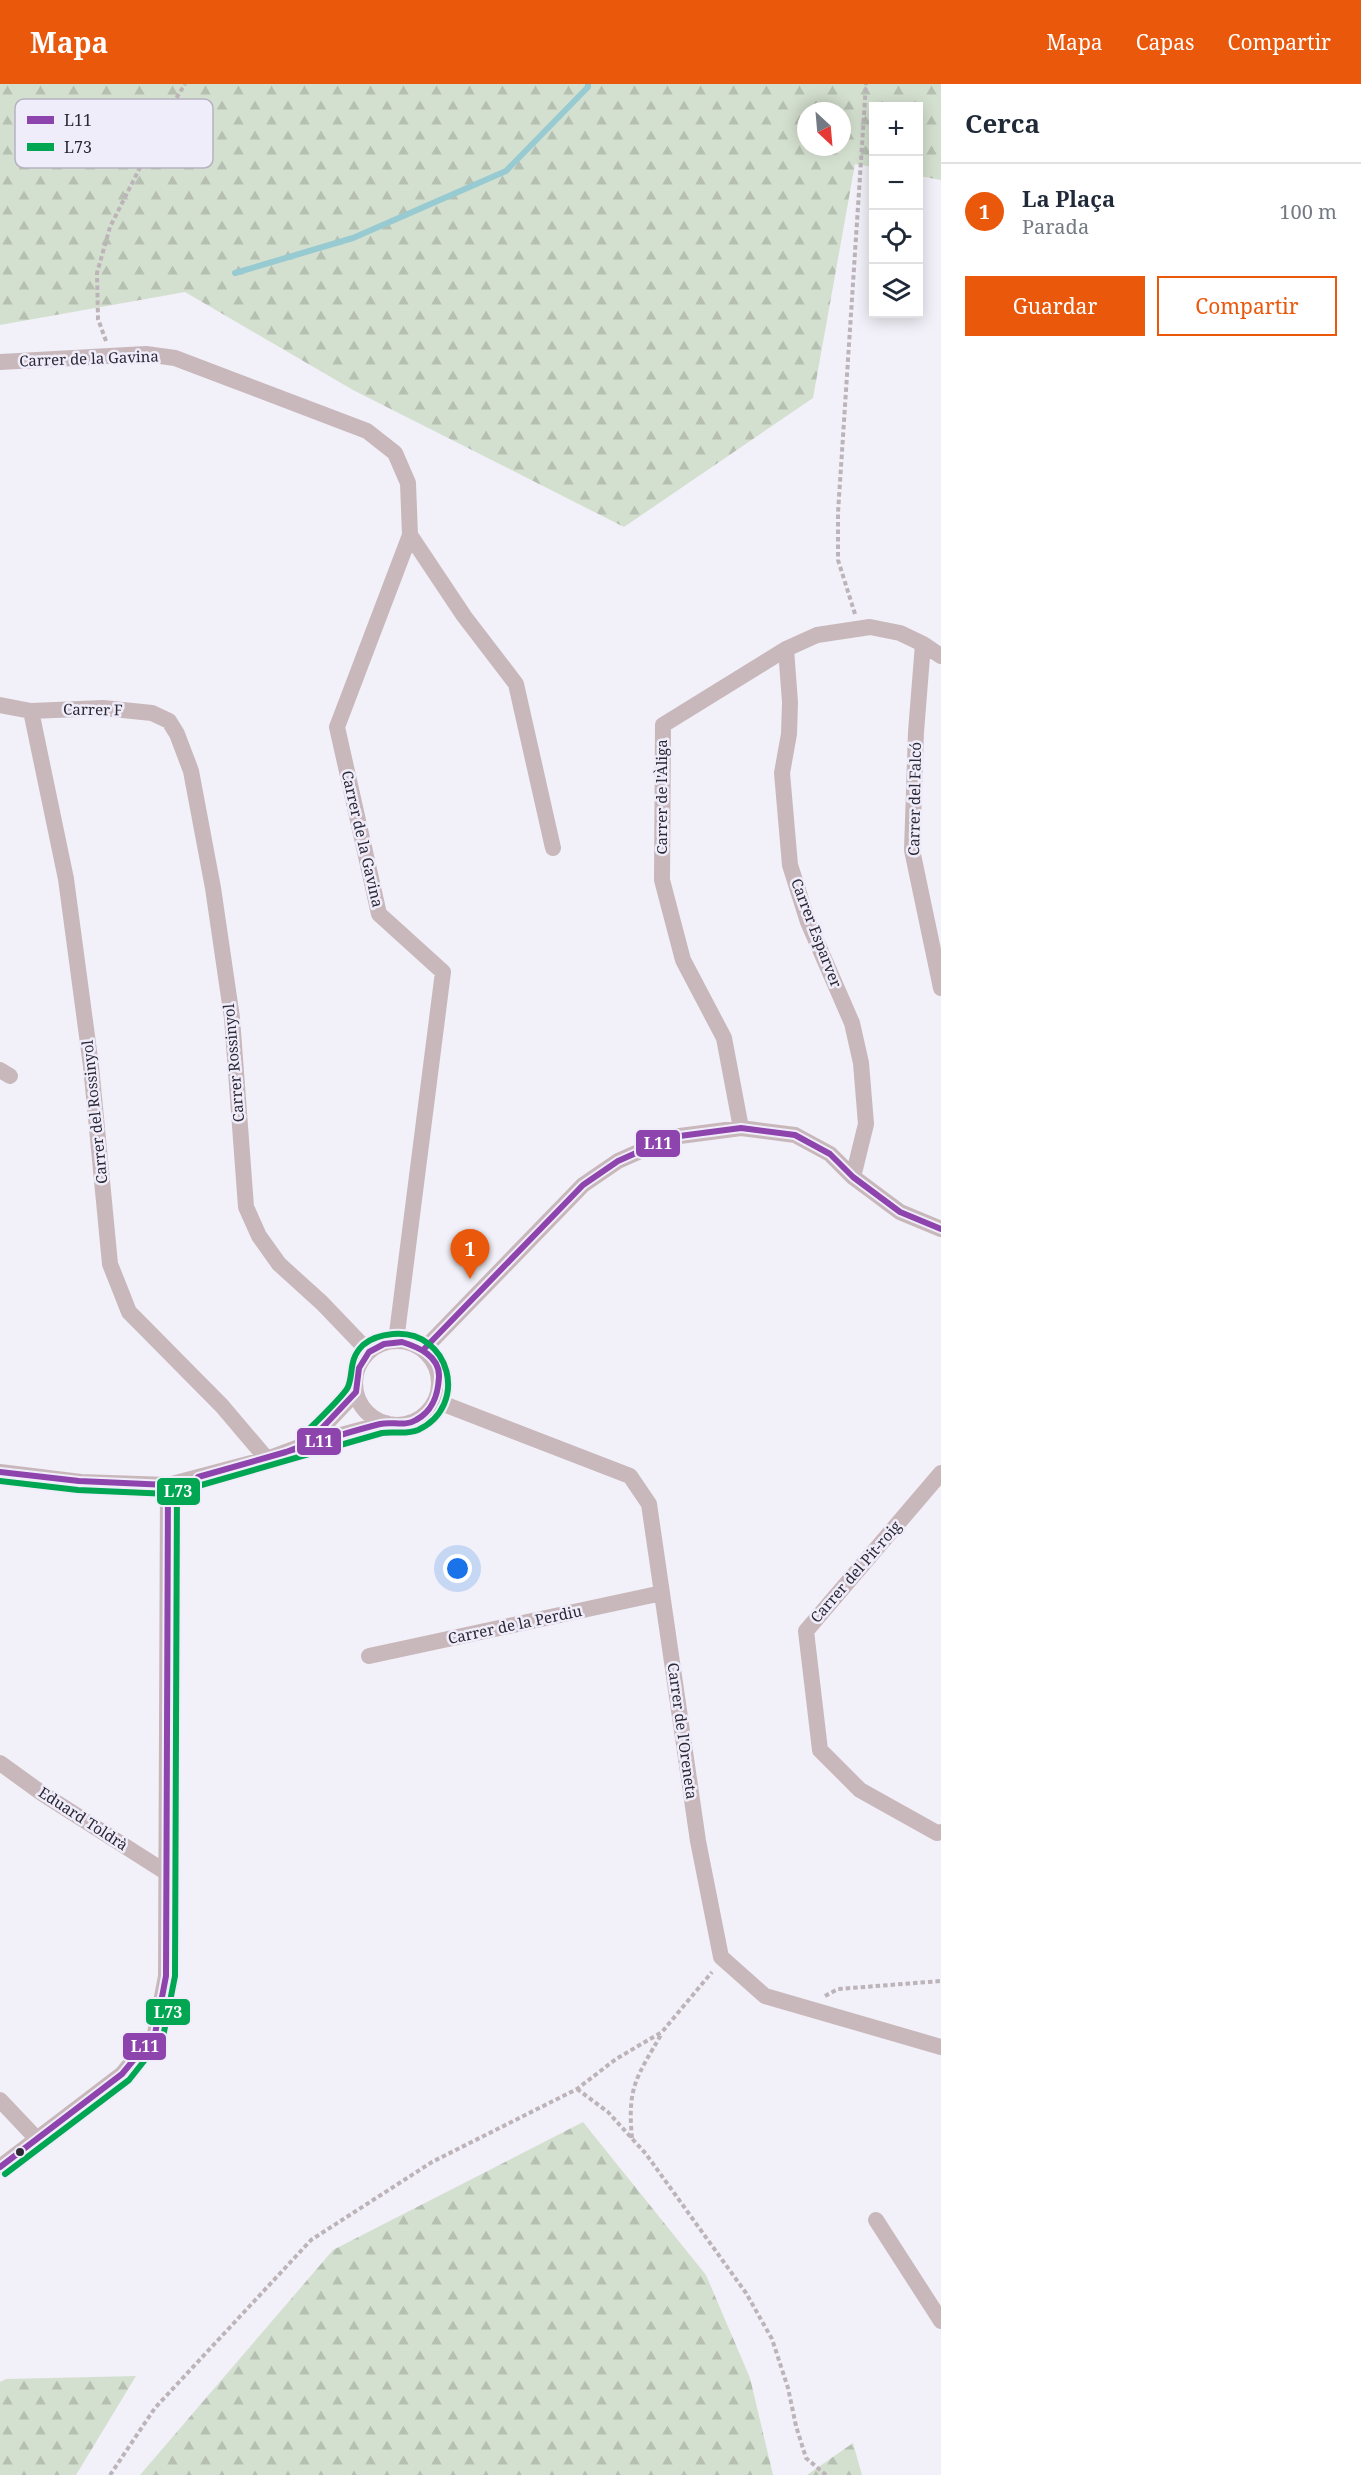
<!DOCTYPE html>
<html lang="es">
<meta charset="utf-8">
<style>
body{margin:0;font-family:"Noto Serif",serif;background:#f6f6f7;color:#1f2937}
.controls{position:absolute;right:18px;top:18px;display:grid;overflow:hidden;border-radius:0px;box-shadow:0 3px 15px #0003}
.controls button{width:54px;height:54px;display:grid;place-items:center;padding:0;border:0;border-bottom:2px solid #e0e1e3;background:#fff;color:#1f2937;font:30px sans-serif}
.compass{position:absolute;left:797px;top:18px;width:54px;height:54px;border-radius:50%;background:#fff;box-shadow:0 3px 15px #0003;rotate:154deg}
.you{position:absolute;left:458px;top:1485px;width:21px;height:21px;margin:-15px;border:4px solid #fff;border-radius:50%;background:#1a73e8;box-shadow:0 0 0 9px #1a73e833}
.badge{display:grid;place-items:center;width:39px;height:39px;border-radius:50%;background:#ea580c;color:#fff;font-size:20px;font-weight:700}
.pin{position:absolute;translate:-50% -50px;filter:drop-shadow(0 2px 3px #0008)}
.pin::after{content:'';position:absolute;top:32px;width:21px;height:18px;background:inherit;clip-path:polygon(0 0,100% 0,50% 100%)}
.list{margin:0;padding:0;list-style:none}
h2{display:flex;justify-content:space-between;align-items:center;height:78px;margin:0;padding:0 24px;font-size:26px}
h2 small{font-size:20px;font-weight:400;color:#747a83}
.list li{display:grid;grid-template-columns:39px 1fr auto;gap:18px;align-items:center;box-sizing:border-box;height:96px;padding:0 24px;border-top:2px solid #e0e1e3}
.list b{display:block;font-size:22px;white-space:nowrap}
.list p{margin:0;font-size:20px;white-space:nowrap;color:#747a83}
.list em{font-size:20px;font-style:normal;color:#747a83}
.actions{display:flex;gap:12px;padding:18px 24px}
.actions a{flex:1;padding:14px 0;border:2px solid #ea580c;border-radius:0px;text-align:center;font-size:21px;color:#ea580c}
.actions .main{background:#ea580c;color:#fff}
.icon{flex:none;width:33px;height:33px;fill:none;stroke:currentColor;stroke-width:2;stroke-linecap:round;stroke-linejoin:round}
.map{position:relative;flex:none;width:941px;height:2391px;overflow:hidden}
header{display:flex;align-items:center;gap:36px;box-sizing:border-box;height:84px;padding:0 30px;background:#ea580c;color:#fff}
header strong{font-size:28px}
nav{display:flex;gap:33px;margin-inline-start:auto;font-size:21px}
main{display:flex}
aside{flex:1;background:#fff}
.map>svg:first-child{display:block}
</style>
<header>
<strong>Mapa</strong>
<nav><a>Mapa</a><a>Capas</a><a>Compartir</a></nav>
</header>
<main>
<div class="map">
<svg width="941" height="2391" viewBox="0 0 941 2391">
<defs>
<pattern id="forest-firs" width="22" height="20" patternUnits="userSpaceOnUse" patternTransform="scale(1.5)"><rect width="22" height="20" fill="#d4e0cf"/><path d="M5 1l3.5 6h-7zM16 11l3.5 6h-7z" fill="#b6c0b2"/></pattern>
</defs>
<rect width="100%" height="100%" fill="#f2f0f8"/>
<path fill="url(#forest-firs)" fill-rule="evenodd" d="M0 0H941V96L919 92 918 22H874L873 83 855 80 813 314 624 443 353 306 185 208 0 241ZM806 27H842V63H806Z
M583 2038 706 2191 750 2294 773 2391H140L333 2166Z
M136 2292 76 2391H0V2298L6 2295Z
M853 2359 862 2391H807Z"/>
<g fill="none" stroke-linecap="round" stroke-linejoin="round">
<path stroke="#98cad2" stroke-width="6" d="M235 189 353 154 506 87 588 3V0"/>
<path stroke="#bcb4b8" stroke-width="4" stroke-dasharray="4.5 3" stroke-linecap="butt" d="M106 257 98 235 97 189 110 143 169 26 185 0
M855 530 838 476V429L866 0
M825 1912 838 1905 941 1897
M577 2005 608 2028 646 2070 746 2209 772 2255 788 2304 796 2342 806 2374 826 2391
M632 2054C627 2002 637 1993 662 1949
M110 2391 155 2324 311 2156 432 2078 577 2005 616 1975 662 1948 712 1888"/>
<path stroke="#c8b8bb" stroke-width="16" d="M0 278 146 270 175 274 367 347 395 369 408 399 410 451 337 643 379 830 443 888 396 1257
M410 451 464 532 516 600 553 764
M923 560 916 648 912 766 941 904
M786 565 790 618 789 650 782 689 790 781 808 838 852 939 861 979 866 1040 853 1093
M0 621 31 627 103 624 152 629 169 637 177 650 191 687 213 804 232 934 246 1123 259 1152 279 1180 322 1219 369 1268
M31 627 66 795 91 982 110 1180 129 1228 222 1322 267 1375
M0 986 10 992
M741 1044 724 954 683 876 662 796 663 641 786 565 817 551 870 543 900 549 923 560 941 572
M355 1299a42 42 0 1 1 84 0a42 42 0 1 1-84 0Z
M424 1265 583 1101 618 1077 672 1053 741 1044 795 1051 830 1070 853 1093 900 1128 941 1145
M436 1317 630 1392 649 1420 698 1757 721 1873 765 1912 941 1963
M308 1359 356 1308
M0 1388 81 1398 168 1401 267 1375 307 1360 386 1339
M941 1389 806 1547 820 1666 860 1706 937 1749 941 1748
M369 1572 662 1509
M0 1679 43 1710 167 1789
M0 2016 37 2055
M0 2083 122 1990 155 1950 166 1892 168 1401
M876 2136 941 2237"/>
<g stroke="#f0edfb" stroke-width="10">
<path id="bus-1" d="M402 1258C418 1263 440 1272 439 1293 438 1311 433 1327 416 1336 405 1343 392 1337 380 1340 348 1348 317 1358 286 1368L307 1360 356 1308 359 1284 369 1268 384 1260Z
M424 1265 583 1101 618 1077 672 1053 741 1044 795 1051 830 1070 853 1093 900 1128 941 1145
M0 1388 79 1397 168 1401
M198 1393 286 1368
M198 1393 286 1368
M0 2083 122 1990 155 1950 166 1892 168 1401"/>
</g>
<g stroke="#f0edfb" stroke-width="10">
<path id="bus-2" d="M0 1397 78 1406 170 1410 382 1349C394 1347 406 1351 418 1346 470 1322 450 1245 393 1250 382 1251 371 1254 363 1261 348 1276 354 1288 348 1303 344 1312 309 1345 300 1354
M5 2090 129 1996 163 1953 175 1892 177 1401"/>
</g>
<use href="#bus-1" stroke="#8e44ad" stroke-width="6"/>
<use href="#bus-2" stroke="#00a651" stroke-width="6"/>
</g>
<circle fill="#2c2835" stroke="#f0edfb" stroke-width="2" cx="20" cy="2068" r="5"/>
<g text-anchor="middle" stroke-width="5" stroke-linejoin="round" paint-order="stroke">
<g font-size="15" fill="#2c2835" stroke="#f0edfb">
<text transform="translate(89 275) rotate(-2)" y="5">Carrer de la Gavina</text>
<text transform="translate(93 626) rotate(1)" y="5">Carrer F</text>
<text transform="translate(662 713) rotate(-90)" y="5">Carrer de l'Àliga</text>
<text transform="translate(915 715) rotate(-89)" y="5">Carrer del Falcó</text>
<text transform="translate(362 755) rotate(77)" y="5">Carrer de la Gavina</text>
<text transform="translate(816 849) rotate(69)" y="5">Carrer Esparver</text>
<text transform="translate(234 979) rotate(-95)" y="5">Carrer Rossinyol</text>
<text transform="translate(95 1028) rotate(-96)" y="5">Carrer del Rossinyol</text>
<text transform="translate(856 1488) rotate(-49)" y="5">Carrer del Pit-roig</text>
<text transform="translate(515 1541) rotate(-12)" y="5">Carrer de la Perdiu</text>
<text transform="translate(682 1647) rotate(82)" y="5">Carrer de l'Oreneta</text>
<text transform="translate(83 1735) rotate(33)" y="5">Eduard Toldrà</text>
</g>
</g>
<rect x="15" y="15" width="198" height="69" rx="9" fill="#f0edfb" stroke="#b5b2c0" stroke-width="1.5"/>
<rect x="27" y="32" width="27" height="8" fill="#8e44ad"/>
<rect x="27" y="59" width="27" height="8" fill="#00a651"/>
<g font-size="16" fill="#2c2835">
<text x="64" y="42">L11</text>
<text x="64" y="69">L73</text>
</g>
<g stroke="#f0edfb" stroke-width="2">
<rect x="635" y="1045" width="46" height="29" rx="6" fill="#8e44ad"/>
<rect x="296" y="1343" width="46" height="29" rx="6" fill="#8e44ad"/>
<rect x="156" y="1393" width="45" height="29" rx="6" fill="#00a651"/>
<rect x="145" y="1914" width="46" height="28" rx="6" fill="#00a651"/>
<rect x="122" y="1948" width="45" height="29" rx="6" fill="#8e44ad"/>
</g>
<g font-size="16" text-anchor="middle" font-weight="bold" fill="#fff">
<text x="658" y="1065">L11</text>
<text x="319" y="1363">L11</text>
<text x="178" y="1413">L73</text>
<text x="168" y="1934">L73</text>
<text x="145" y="1968">L11</text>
</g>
</svg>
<div class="controls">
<button>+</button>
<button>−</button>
<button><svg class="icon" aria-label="locate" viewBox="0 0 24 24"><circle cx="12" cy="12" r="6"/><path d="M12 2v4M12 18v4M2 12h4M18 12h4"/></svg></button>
<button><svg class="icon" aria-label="layers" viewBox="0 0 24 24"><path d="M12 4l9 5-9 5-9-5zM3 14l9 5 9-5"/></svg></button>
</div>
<svg class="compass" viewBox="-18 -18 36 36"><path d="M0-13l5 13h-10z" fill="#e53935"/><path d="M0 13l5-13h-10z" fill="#747a83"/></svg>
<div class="you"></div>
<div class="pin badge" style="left:470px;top:1195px">1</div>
</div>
<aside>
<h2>Cerca<small></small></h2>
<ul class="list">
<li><span class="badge">1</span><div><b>La Plaça</b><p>Parada</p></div><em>100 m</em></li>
</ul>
<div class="actions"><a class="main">Guardar</a><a>Compartir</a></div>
</aside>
</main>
